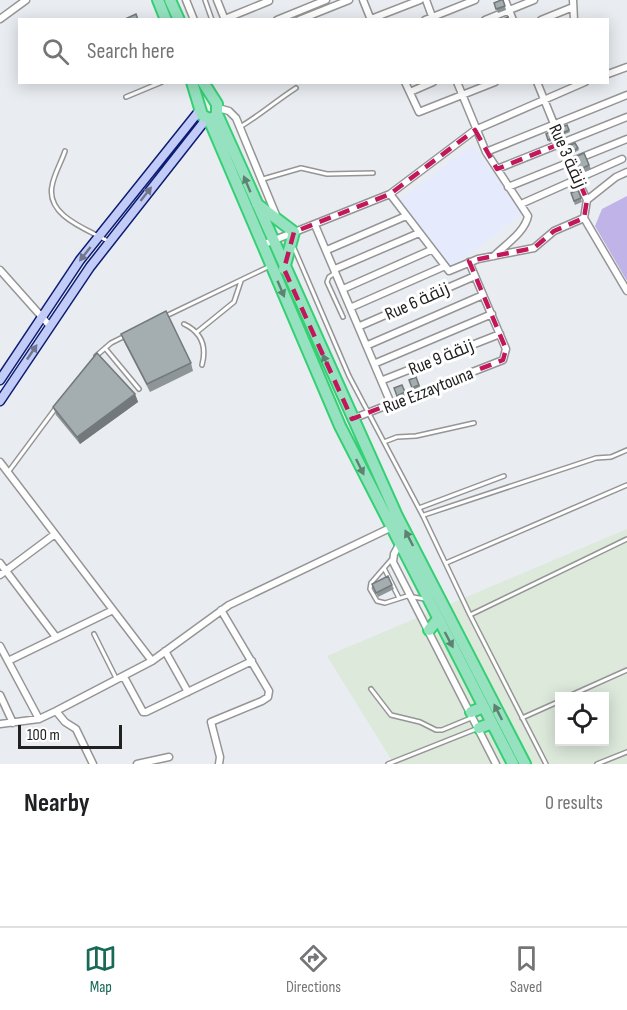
<!DOCTYPE html>
<meta charset="utf-8">
<style>
body{margin:0;font-family:"Sofia Sans Condensed",Cairo,sans-serif;background:#f2f2f2;color:#202124}
.controls{position:absolute;right:18px;bottom:18px;display:grid;overflow:hidden;border-radius:0px;box-shadow:0 3px 15px #0003}
.controls button{width:54px;height:54px;display:grid;place-items:center;padding:0;border:0;border-bottom:2px solid #e0e0e0;background:#fff;color:#202124;font:30px sans-serif}
.scale{position:absolute;left:18px;bottom:15px;width:104px;box-sizing:border-box;padding-left:6px;border:3px solid #212121;border-top:0;font-size:16px;line-height:21px;white-space:nowrap;color:#212121;-webkit-text-stroke:4px #fff;paint-order:stroke}
.list{margin:0;padding:0;list-style:none}
h2{display:flex;justify-content:space-between;align-items:center;height:78px;margin:0;padding:0 24px;font-size:26px}
h2 small{font-size:20px;font-weight:400;color:#757577}
.icon{flex:none;width:33px;height:33px;fill:none;stroke:currentColor;stroke-width:2;stroke-linecap:round;stroke-linejoin:round}
.map{position:relative;flex:none;width:627px;height:764px;overflow:hidden}
.search{position:absolute;background:#fff;box-shadow:0 3px 15px #0003;left:18px;right:18px;top:18px;height:66px;display:flex;align-items:center;gap:15px;box-sizing:border-box;padding:0 21px;border-radius:0px;color:#757577;font-size:22px}
.sheet{height:162px;background:#fff}
nav{display:flex;justify-content:space-around;align-items:center;box-sizing:border-box;height:84px;border-top:2px solid #e0e0e0;background:#fff;font-size:16px;color:#757577}
nav a{display:grid;justify-items:center;gap:3px}
nav .on{color:#186a57}
.map>svg:first-child{display:block}
</style>
<div class="map">
<svg width="627" height="764" viewBox="0 0 627 764">
<rect width="100%" height="100%" fill="#e9edf1"/>
<path fill="#dce9db" fill-rule="evenodd" d="M627 529V764H394L327 656ZM560 696H604V742H560Z"/>
<path fill="#e5ebfd" d="M472 145 523 213 448 270 397 202Z"/>
<path fill="#c0b3e7" d="M627 196V281L595 226 602 209Z"/>
<g fill="none" stroke-linecap="round" stroke-linejoin="round">
<g stroke="#959595" stroke-width="6">
<path id="lane" d="M205 0 212 20
M126 97 162 82
M240 127C260 115 276 101 296 88
M65 151C61 163 54 174 52 186 46 216 87 229 108 241
M263 179 301 168 327 174 373 173
M294 248 349 376 423 516 470 615 546 764
M335 273 329 277 327 282 343 317
M166 316 268 267
M184 324C201 332 207 346 202 365
M197 332 234 302 241 281
M105 348 139 389
M96 356 111 343 125 336
M384 442 397 437 416 436 474 423
M9 471 55 409
M419 508 504 476
M424 515 596 458 611 457 627 450
M391 560 371 583 370 589 377 601 385 603 407 596 425 599
M446 563 627 485
M384 568 399 598
M470 615 627 539
M94 634 116 678
M371 689 391 715 420 722 436 730H442L471 718
M569 696 627 670
M522 718 560 701
M388 764 476 729
M597 764 627 752"/>
</g>
<g stroke="#959595" stroke-width="9">
<path id="street" d="M186 0 194 20
M217 0 225 20
M363 0 371 20
M426 0 433 19
M505 0 513 20
M573 0 574 20
M0 19 26 0
M225 19 269 1
M371 19 420 0
M277 20 326 0
M299 20 349 0
M425 20 475 0
M485 20 534 0
M541 20 573 7
M608 74 627 67
M405 82 419 112 495 82
M457 82 486 152 528 216C525 232 505 245 494 256
M537 82 573 171 587 200 584 218 627 291
M410 92 433 82
M218 108 229 111 236 118 276 215
M486 152 627 95
M497 169 627 117
M508 187 627 139
M390 194 449 271 478 259 534 248 554 231 584 218
M587 200 616 177 627 172
M521 204 622 159
M315 225 392 406
M262 245 390 194 475 130 585 82
M327 250 406 216
M335 269 419 233
M0 270 49 325
M343 289 431 250
M352 307 443 267
M360 326 475 276
M368 345 483 295
M376 363 492 314
M383 380 500 334
M352 419 503 360 506 349 469 262
M0 462 152 661
M399 545 394 554 393 562 496 764
M0 563 56 637
M0 575 55 534
M0 646 39 719
M165 651 188 692
M8 661 113 610
M124 677 143 712H146L252 661
M0 695 13 723
M56 711 65 722 76 729 93 764
M0 724 39 719 56 711 152 661 229 605 390 528
M137 764 169 757
M219 764 220 757 211 722 262 701 268 697 269 691 221 610"/>
</g>
<g stroke="#0d1c73" stroke-width="11">
<path id="secondary" d="M0 380 80 260 200 110
M0 401 90 267 207 118"/>
</g>
<g stroke="#35d073" stroke-width="14">
<path id="highway" d="M158 0 166 20
M170 0 179 20
M192 82 202 115 209 119 215 117
M203 82 217 104V114L397 516 525 764
M209 119 340 426 513 764
M257 204 294 232 284 269
M429 630 438 619
M471 712 484 707
M479 728 492 723"/>
</g>
<use href="#lane" stroke="#fff" stroke-width="3"/>
<use href="#street" stroke="#fff" stroke-width="6"/>
<use href="#secondary" stroke="#c2ccf6" stroke-width="8"/>
<use href="#highway" stroke="#96e2c0" stroke-width="10"/>
</g>
<path fill="#8d9596" d="M503 0 506 10 498 13 494 3Z
M567 125 570 132 563 135 560 128Z
M554 130 557 138 549 142 546 134Z
M575 143 579 150 572 154 568 146Z
M584 153 591 169 582 172 578 171 573 158Z
M578 190 582 202 575 205 571 193Z
M121 334 191 363 193 371 150 392 124 342Z
M416 377 421 389 414 392 409 380Z
M402 385 407 396 398 400 394 388Z
M135 394 138 402 80 444 56 415 53 407Z
M372 584 392 585 394 589 378 597Z"/>
<path fill="#73797a" d="M135 394 138 402 80 444 77 437Z"/>
<path fill="#a4adaf" stroke="#73797a" stroke-width="1.5" d="M501 0H503L505 6 496 9 494 3Z
M136 14 138 20H123Z
M508 17 509 20H501Z
M567 125 569 130 563 133 560 128Z
M554 130 556 136 548 140 546 134Z
M575 143 578 148 571 152 568 146Z
M584 153 589 165 581 169 577 167 573 158Z
M578 190 581 198 574 201 571 193Z
M166 311 191 363 147 384 121 334Z
M97 353 135 394 77 437 53 407Z
M416 377 419 385 412 388 409 380Z
M402 385 405 392 397 396 394 388Z
M388 576 392 585 376 593 372 584Z"/>
<defs><path id="oneway-solid" d="M-6-.8H1V-3.2L6.5 0L1 3.2V.8H-6Z" transform="scale(1.5)"/></defs>
<g fill="#5c8270">
<use href="#oneway-solid" transform="translate(247 184) rotate(-113)"/>
<use href="#oneway-solid" transform="translate(281 289) rotate(67)"/>
<use href="#oneway-solid" transform="translate(326 362) rotate(-114)"/>
<use href="#oneway-solid" transform="translate(360 467) rotate(64)"/>
<use href="#oneway-solid" transform="translate(409 538) rotate(-117)"/>
<use href="#oneway-solid" transform="translate(449 640) rotate(62)"/>
<use href="#oneway-solid" transform="translate(498 712) rotate(-117)"/>
</g>
<g fill="#72768c">
<use href="#oneway-solid" transform="translate(146 194) rotate(-52)"/>
<use href="#oneway-solid" transform="translate(85 254) rotate(128)"/>
<use href="#oneway-solid" transform="translate(32 352) rotate(-56)"/>
</g>
<path fill="none" stroke="#c2185b" stroke-width="4.5" stroke-dasharray="12 8" stroke-linejoin="round" d="M475 130 497 169 562 143 587 200 584 218 554 231 534 248 469 261 506 349 503 360 352 419 284 269 294 232 390 194Z"/>
<g text-anchor="middle" stroke-width="6" stroke-linejoin="round" paint-order="stroke">
<g font-size="18" fill="#212121" stroke="#fff">
<text transform="translate(568 156) rotate(66)" y="6">Rue 3 زنقة</text>
<text transform="translate(417 301) rotate(-24)" y="6">Rue 6 زنقة</text>
<text transform="translate(441 357) rotate(-22)" y="6">Rue 9 زنقة</text>
<text transform="translate(428 390) rotate(-22)" y="6">Rue Ezzaytouna</text>
</g>
</g>
</svg>
<div class="controls">
<button><svg class="icon" aria-label="locate" viewBox="0 0 24 24"><circle cx="12" cy="12" r="6"/><path d="M12 2v4M12 18v4M2 12h4M18 12h4"/></svg></button>
</div>
<div class="scale">100 m</div>
<div class="search"><svg class="icon" aria-label="search" viewBox="0 0 24 24"><circle cx="10" cy="10" r="6"/><path d="M15 15l6 6"/></svg>Search here</div>
</div>
<section class="sheet">
<h2>Nearby<small>0 results</small></h2>
<ul class="list">
</ul>
</section>
<nav>
<a class="on"><svg class="icon" aria-label="map" viewBox="0 0 24 24"><path d="M3 6l6-2 6 2 6-2v14l-6 2-6-2-6 2zM9 4v14M15 6v14"/></svg>Map</a>
<a><svg class="icon" aria-label="directions" viewBox="0 0 24 24"><path d="M12 3l9 9-9 9-9-9zM9 14v-3h6M13 9l2 2-2 2"/></svg>Directions</a>
<a><svg class="icon" aria-label="saved" viewBox="0 0 24 24"><path d="M7 4h10v16l-5-4-5 4z"/></svg>Saved</a>
</nav>
